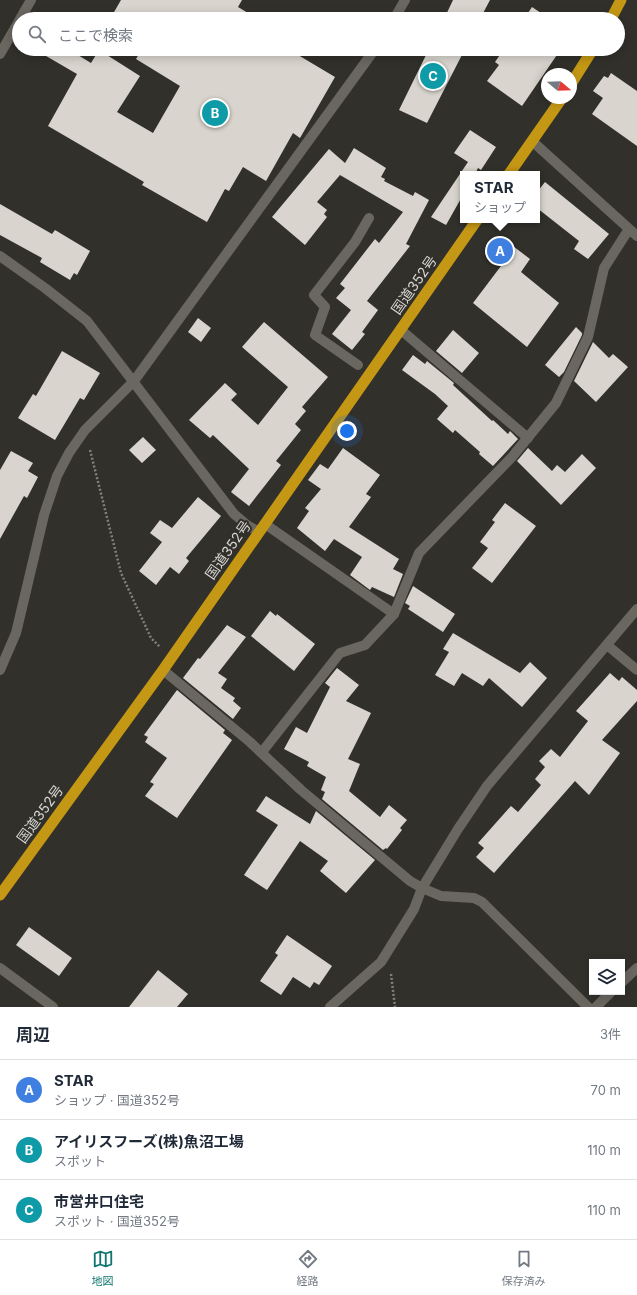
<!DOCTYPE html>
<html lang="ja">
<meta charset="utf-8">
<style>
body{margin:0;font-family:Inter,"Noto Sans JP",sans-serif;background:#f2f2f3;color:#1f2937}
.controls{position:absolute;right:12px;bottom:12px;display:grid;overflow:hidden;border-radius:0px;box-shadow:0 2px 10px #0003}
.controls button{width:36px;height:36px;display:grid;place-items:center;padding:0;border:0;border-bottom:1px solid #e0e1e3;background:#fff;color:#1f2937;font:20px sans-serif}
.compass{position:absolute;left:541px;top:68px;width:36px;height:36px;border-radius:50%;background:#fff;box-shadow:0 2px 10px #0003;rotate:109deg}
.you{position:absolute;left:347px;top:431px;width:14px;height:14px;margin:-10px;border:3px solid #fff;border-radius:50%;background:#1a73e8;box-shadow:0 0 0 6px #1a73e833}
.badge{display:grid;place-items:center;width:26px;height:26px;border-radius:50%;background:#0f766e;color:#fff;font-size:13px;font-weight:700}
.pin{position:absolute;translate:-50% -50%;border:2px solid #fff;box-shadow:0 1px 4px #0006}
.popup{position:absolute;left:460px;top:171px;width:80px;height:52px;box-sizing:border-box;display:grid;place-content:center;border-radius:0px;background:#fff;filter:drop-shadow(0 1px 3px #0005);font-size:13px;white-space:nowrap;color:#747a83}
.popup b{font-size:15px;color:#1f2937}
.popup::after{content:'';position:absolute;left:50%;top:100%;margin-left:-8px;border:8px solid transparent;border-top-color:#fff}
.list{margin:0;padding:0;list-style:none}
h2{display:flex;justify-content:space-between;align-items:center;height:52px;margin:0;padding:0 16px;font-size:17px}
h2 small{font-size:13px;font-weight:400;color:#747a83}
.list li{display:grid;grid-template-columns:26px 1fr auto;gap:12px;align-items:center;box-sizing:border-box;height:60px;padding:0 16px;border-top:1px solid #e0e1e3}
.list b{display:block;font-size:15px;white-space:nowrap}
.list p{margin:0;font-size:13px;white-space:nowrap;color:#747a83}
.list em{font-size:13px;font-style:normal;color:#747a83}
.icon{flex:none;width:22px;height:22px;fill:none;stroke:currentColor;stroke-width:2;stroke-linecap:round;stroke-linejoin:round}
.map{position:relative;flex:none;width:637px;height:1007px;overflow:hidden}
.search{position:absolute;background:#fff;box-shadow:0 2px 10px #0003;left:12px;right:12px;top:12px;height:44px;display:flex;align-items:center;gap:10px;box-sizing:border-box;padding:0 14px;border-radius:22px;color:#747a83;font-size:15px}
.sheet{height:232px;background:#fff}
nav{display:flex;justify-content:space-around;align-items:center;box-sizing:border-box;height:56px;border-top:1px solid #e0e1e3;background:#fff;font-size:11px;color:#747a83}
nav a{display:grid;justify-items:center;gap:2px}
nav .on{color:#0f766e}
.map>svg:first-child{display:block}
</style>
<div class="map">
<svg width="637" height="1007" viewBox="0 0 637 1007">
<rect width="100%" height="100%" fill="#32302a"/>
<path fill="#d9d5ce" d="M121 0H242L238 7 258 19H110Z
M453 0H490L480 19H444Z
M532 7 550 19H524Z
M34 49H68L91 63 99 50 140 76 117 112 153 133 180 86 136 59 142 49H288L335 77 300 138 293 133 266 181 243 167 229 191 225 189 207 222 142 185 144 182 48 126 77 74Z
M429 49H465L427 123 399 110Z
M504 49H561L522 106 487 81 499 65 495 62Z
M611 73 637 91V146L592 114 603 98 593 91 604 76 608 78Z
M470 130 496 147 481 170 478 168 475 174H463V195L446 225 431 217 468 162 454 153Z
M354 148 386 168 381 177 385 179 384 181 413 196 415 192 429 200 406 244 410 246 367 301 378 310 362 332 365 334 352 350 332 334 351 310 336 298 345 288 340 284 375 239 379 243 403 212 340 175 317 202 327 210 324 214 327 217 305 245 272 217 329 149 345 163Z
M545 182 609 234 588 259 574 249 579 241 537 208V192Z
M0 204 52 234 55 230 90 251 77 275 74 273 70 280 40 262 42 258 0 235Z
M501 237 530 259 521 272 559 303 527 347 473 303 501 266 487 256Z
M198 318 211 328 201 342 188 332Z
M264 322 328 377 302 407 306 411 295 424 301 430 276 461 281 465 249 506 231 492 249 469 213 435 210 438 189 420 225 383 237 394 231 400 258 425 288 387 242 347Z
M576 327 582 333V335L564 372 559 377 545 365Z
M453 330 479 353 462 373 436 351Z
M593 342 609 358 613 354 628 367 596 402 574 381Z
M62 351 100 373 84 400 80 398 55 440 18 418 33 394 36 396Z
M413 355 425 364 427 361 454 383 453 385 492 421 493 420 508 434 510 431 518 439 493 466 479 454 480 452 455 430 453 433 437 419 448 406 435 394 402 370Z
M143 437 156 450 142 463 129 450Z
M343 448 380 475 366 494 371 497 349 527 399 559 393 569 403 574 394 597 372 587 370 590 350 575 362 557 334 539 325 551 297 528 309 511 305 508 321 489 308 480 320 464 328 469Z
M528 448 552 471 557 465 565 472 582 454 596 468 561 505 517 461Z
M11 451 33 463 28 471 38 477 27 498 24 496 0 539V470Z
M198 497 221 516 186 558 189 561 179 574 170 567 156 585 139 571 162 542 150 533 160 520 172 528Z
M505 503 536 526 492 583 472 568 488 548 480 542 495 522 492 520Z
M413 586 455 614 443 632 408 609 410 606 405 603Z
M270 611 276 616 277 614 315 644 294 671 251 636Z
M227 625 246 637 218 673 227 679 221 688 235 698 233 701 241 708 233 719 183 678 198 658 200 659Z
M453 633 520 673 530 662 547 678 522 707 489 678 483 686 462 673 454 686 435 675 449 652 443 649Z
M337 668 359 685 346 701 371 713 348 759 360 764 349 791 380 817 389 805 407 820 400 828 402 830 387 849 386 848 383 850 322 799 325 792 321 790 326 777 307 766 309 762 284 749 296 727 307 733 330 687 325 683Z
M610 673 619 681 622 677 637 690V701L602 740 620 753 589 795 575 781 494 873 476 857 484 848 478 843 511 806 518 812 541 785 535 779 545 767 539 761 551 749 560 757 588 721 576 711Z
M177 690 225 730 223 733 232 740 177 818 145 796 154 784 150 782 167 758 145 742 148 737 144 735Z
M266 796 310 824 316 811 375 860 346 893 320 871 328 861 300 841 267 890 244 875 278 825 256 811Z
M29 927 72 958 59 976 16 945Z
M287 935 332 966 319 985 314 982 310 988 293 977 281 995 260 981 278 955 275 953Z
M158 970 188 994 177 1007H129Z"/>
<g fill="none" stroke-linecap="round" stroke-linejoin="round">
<path stroke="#82807c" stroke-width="2.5" stroke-dasharray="2 2" stroke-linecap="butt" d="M90 450 121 573 151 638 160 647
M391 974 395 1007"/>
<path stroke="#6a6761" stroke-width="10" d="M401 330 528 438
M265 524 394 614
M422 888 441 896 474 898 482 902 588 1007
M622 982 637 968
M596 1007 611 992"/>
<path stroke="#6a6761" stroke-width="10" d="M20 19 31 0
M394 19 405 0
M0 54 19 21
M532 141 637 236
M0 256 45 288 87 321 234 514 247 525 259 532
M358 365 315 335 325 307 314 295 355 242 369 218
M607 645 637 670
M0 670 16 633 44 515 57 476 69 453 85 430 134 381 375 49
M163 670 250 742 301 790 410 881 422 888
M262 752 340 653 365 645 394 614 419 553 512 457 556 403 588 337 604 268 629 229
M330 1007 381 962 414 909 422 888 458 829 487 786 637 609"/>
<path stroke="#6a6761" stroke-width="10" d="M0 968 53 1007"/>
<path stroke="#c49714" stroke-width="11" d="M611 19 621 0
M571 84 593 49
M509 174 562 98
M0 895 163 670 477 220"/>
</g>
<g text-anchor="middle" stroke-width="4" stroke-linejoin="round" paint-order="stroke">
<g font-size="14" fill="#d7d5d2" stroke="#32302a">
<text transform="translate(414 285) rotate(-55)" y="5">国道352号</text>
<text transform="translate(228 550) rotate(-55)" y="5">国道352号</text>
<text transform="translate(40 814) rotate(-54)" y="5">国道352号</text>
</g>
</g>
</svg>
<div class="controls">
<button><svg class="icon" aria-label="layers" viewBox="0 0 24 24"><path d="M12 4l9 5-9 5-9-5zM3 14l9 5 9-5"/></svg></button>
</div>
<svg class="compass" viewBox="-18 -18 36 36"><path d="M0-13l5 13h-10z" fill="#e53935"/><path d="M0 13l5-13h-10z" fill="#747a83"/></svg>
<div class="you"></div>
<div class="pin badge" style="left:500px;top:251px;background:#3f7fe0">A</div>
<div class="popup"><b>STAR</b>ショップ</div>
<div class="pin badge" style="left:215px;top:113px;background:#0f9aa8">B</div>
<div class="pin badge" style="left:433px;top:76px;background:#0f9aa8">C</div>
<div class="search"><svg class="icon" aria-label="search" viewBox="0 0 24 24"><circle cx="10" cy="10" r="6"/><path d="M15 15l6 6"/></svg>ここで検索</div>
</div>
<section class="sheet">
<h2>周辺<small>3件</small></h2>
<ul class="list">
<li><span class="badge" style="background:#3f7fe0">A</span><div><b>STAR</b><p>ショップ · 国道352号</p></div><em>70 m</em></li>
<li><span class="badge" style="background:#0f9aa8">B</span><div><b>アイリスフーズ(株)魚沼工場</b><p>スポット</p></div><em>110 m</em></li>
<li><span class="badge" style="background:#0f9aa8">C</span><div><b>市営井口住宅</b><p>スポット · 国道352号</p></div><em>110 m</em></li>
</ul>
</section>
<nav>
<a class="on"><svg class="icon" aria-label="map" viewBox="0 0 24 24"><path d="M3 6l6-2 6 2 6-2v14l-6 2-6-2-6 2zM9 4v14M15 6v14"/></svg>地図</a>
<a><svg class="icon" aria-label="directions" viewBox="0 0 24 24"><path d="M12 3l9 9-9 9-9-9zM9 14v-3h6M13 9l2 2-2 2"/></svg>経路</a>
<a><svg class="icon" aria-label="saved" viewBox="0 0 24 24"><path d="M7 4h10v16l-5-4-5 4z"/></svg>保存済み</a>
</nav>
